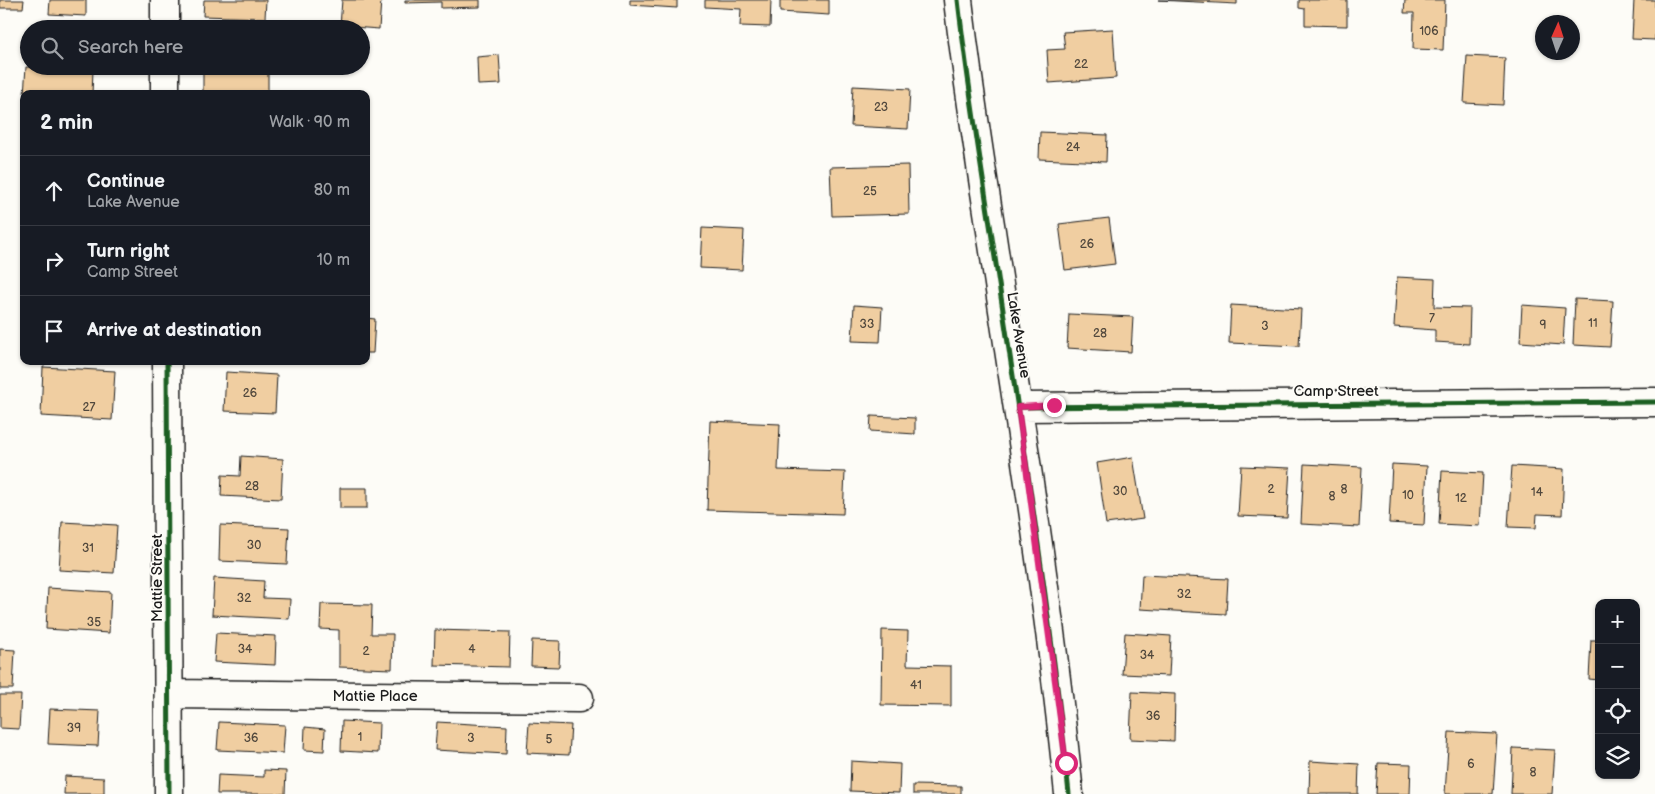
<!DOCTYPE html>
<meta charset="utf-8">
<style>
body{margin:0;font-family:"Balsamiq Sans",sans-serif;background:#242831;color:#f1f3f6}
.controls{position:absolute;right:15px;bottom:15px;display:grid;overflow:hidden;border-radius:10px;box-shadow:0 1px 4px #0004}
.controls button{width:45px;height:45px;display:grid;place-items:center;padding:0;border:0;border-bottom:1px solid #363941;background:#171b24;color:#f1f3f6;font:25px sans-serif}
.compass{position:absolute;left:1535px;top:15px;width:45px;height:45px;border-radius:50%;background:#171b24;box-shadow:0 1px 4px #0004;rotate:3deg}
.stop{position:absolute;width:15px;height:15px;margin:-11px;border:4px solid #db2777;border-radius:50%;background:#fff}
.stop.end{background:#db2777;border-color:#fff;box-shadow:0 1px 5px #0008}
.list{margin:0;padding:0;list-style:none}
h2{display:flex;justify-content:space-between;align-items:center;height:65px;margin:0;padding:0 20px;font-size:21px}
h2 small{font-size:16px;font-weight:400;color:#9ea1a6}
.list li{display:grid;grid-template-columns:32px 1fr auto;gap:15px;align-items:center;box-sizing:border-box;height:70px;padding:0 20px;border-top:1px solid #363941}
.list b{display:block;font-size:19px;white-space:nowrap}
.list p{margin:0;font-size:16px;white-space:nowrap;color:#9ea1a6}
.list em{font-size:16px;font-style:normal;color:#9ea1a6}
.icon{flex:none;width:28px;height:28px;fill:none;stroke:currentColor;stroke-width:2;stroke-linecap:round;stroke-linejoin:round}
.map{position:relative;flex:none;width:1655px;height:794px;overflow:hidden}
.search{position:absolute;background:#171b24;box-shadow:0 1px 4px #0004;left:20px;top:20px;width:350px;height:55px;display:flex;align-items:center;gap:12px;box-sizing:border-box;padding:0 18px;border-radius:28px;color:#9ea1a6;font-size:19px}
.panel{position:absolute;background:#171b24;box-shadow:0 1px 4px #0004;left:20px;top:90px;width:350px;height:275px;border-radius:10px}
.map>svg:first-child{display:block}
</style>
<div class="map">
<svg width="1655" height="794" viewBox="0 0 1655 794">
<rect width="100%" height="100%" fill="#fdfcf7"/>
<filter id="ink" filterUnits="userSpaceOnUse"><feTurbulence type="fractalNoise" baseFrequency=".02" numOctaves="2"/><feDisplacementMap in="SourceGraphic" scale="10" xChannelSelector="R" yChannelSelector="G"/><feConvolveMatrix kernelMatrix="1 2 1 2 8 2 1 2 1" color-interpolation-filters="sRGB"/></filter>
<g filter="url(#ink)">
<path fill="#f0cea1" stroke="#1c1c1c" d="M0 0H24L23 8H0Z
M50 0H86V16L49 14Z
M204 0H266L265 18 203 16Z
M342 0H381L379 29 340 26Z
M405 0H480V7L441 8V2L405 3Z
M630 0H677V8L630 5Z
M705 0H771L770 27 740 26 741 9 705 7Z
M780 0H829V15L780 12Z
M1158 0H1237V4Z
M1299 0H1347V26L1305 25V9L1299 8Z
M1405 0H1445L1443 50 1413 49 1414 13H1404Z
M1634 0H1655V40L1632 39Z
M1113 29 1116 78 1049 83 1047 50 1065 49 1063 32Z
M499 55 501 84 478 85 477 57Z
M1467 56 1505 58 1503 105 1464 103Z
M26 67 93 70 92 94H24Z
M203 71H268V94H203Z
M853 86 910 89 908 129 851 126Z
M1040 132 1107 135 1106 162 1039 159Z
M908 165 909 214 832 216 830 167Z
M1109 218 1115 264 1065 270 1059 224Z
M702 228 744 230 742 270 700 268Z
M1397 277 1435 279 1434 307 1470 308 1469 344 1435 342V330L1394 327Z
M1575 299 1613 301 1610 347 1573 345Z
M854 305 882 307 880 342 852 341Z
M1231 305 1301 309 1299 346 1229 343Z
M1522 305 1565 308 1563 345 1520 342Z
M1069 314 1133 317 1131 352 1067 348Z
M366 318 375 319 373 353H366Z
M43 367 115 371 112 420 41 416Z
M226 372 277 375 275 413 224 411Z
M871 416 915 418V434L870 431Z
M710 421 780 424 778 470 845 472 843 514 707 510Z
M241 456 283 459 281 499 221 496 222 475 240 476Z
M1133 457 1143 519 1106 524 1097 463Z
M1304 464 1362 467 1359 527 1301 524Z
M1392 464 1427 466 1424 525 1389 523Z
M1241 466 1290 468 1287 518 1238 516Z
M1512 466 1564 469 1562 515 1537 514 1536 528 1508 527Z
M1442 471 1483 473 1480 526 1439 524Z
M340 488H367V508H340Z
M62 522 117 525 114 573 59 570Z
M220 525 289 528 287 564 219 561Z
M1142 575 1228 579 1226 614 1140 609Z
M214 578 264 581 263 598 290 599 289 619 212 615Z
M48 588 111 592 109 633 46 629Z
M321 604 372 605 371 634H393L392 669 339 667V630L320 629Z
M435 630 510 632 509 667 434 665Z
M882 630 908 631 907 665 951 666V706L881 705Z
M216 633 276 636 275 665 214 662Z
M1125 633 1171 636 1169 676 1122 674Z
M532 640 560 641 559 667 531 666Z
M1591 640H1599V680L1589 679Z
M0 649 15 650 13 689H0Z
M1132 692 1175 694 1174 741 1130 739Z
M0 695H21L19 729 0 728Z
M50 709 100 711 98 746 48 744Z
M342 721 379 723 378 753 341 751Z
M219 722 285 725 283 753 217 750Z
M437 722 507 726 506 754 435 750Z
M529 723 571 725 569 755 527 753Z
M305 727 325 729 324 751 304 750Z
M1449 732 1497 734 1493 794H1445Z
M1513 748 1555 750 1552 794H1511Z
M851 761 900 764 899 793 850 791Z
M1310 761 1359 764 1358 794H1309Z
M1378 763 1411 764 1410 794H1376Z
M264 770 286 771 285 794H217L218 775 264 777Z
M65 776 104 778V794H64Z
M913 785 961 786V794H913Z"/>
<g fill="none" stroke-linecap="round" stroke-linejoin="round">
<g stroke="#1c1c1c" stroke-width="31">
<path id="minor" d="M165 0V29
M958 0C967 78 979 154 991 231 1019 418 1050 606 1069 794
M165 66V94
M167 361 169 794
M1018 407 1655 402
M170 694 579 698"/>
</g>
<use href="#minor" stroke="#fdfcf7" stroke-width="28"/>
<g stroke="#fdfcf7" stroke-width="8">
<path id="cycleway" d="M958 0C967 78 979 154 991 231 1019 418 1050 606 1069 794
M167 361 169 794
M1018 407 1655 402"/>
</g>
<use href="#cycleway" stroke="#1b5e20" stroke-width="5"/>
</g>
</g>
<g fill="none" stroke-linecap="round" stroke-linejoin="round" filter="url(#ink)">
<path stroke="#db2777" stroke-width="6" d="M1054 405 1018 407 1066 763"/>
</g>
<g text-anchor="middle" stroke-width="4" stroke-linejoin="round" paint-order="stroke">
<g font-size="12" fill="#51483d">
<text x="1429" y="35">106</text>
<text x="1081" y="68">22</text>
<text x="881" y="111">23</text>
<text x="1073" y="151">24</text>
<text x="870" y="195">25</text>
<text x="1087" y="248">26</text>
<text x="1432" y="322">7</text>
<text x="1593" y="327">11</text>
<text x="867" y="328">33</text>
<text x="1543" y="329">9</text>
<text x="1265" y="330">3</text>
<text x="1100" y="337">28</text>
<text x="250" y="397">26</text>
<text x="89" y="411">27</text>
<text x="252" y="490">28</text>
<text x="1271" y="493">2</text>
<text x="1344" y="493">8</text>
<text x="1120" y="495">30</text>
<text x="1537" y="496">14</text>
<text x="1408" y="499">10</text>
<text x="1332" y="500">8</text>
<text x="1461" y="502">12</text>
<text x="254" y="549">30</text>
<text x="88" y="552">31</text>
<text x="1184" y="598">32</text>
<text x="244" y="602">32</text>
<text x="94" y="626">35</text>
<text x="245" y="653">34</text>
<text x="472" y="653">4</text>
<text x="366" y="655">2</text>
<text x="1147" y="659">34</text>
<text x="916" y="689">41</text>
<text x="1153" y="720">36</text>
<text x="74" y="732">39</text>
<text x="360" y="741">1</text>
<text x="251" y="742">36</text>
<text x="471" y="742">3</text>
<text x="549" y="743">5</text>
<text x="1471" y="768">6</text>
<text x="1533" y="776">8</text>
</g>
<g font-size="15" fill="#1c1c1c" stroke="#fdfcf7">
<text transform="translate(1019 335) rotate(81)" y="5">Lake Avenue</text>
<text x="1336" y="396">Camp Street</text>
<text transform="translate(157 578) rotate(-90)" y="5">Mattie Street</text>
<text x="375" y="701">Mattie Place</text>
</g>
</g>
</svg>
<div class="controls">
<button>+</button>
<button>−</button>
<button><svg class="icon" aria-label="locate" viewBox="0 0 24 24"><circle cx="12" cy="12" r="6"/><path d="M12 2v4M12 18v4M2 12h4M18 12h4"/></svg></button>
<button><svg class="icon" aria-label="layers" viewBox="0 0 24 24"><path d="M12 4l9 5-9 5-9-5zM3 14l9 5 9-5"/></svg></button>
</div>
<svg class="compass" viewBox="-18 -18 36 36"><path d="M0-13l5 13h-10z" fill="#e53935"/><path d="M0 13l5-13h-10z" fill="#9ea1a6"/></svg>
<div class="stop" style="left:1066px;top:763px"></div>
<div class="stop end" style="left:1054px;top:405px"></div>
<div class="search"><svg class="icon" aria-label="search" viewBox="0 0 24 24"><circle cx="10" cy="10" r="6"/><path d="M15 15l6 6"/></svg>Search here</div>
<section class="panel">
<h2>2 min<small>Walk · 90 m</small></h2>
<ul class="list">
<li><svg class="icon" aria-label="ahead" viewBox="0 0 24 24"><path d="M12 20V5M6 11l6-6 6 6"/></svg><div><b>Continue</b><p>Lake Avenue</p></div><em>80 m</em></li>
<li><svg class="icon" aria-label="right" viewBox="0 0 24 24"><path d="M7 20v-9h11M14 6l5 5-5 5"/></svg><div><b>Turn right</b><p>Camp Street</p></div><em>10 m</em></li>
<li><svg class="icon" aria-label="arrive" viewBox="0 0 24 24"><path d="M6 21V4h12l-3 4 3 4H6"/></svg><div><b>Arrive at destination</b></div></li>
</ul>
</section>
</div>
